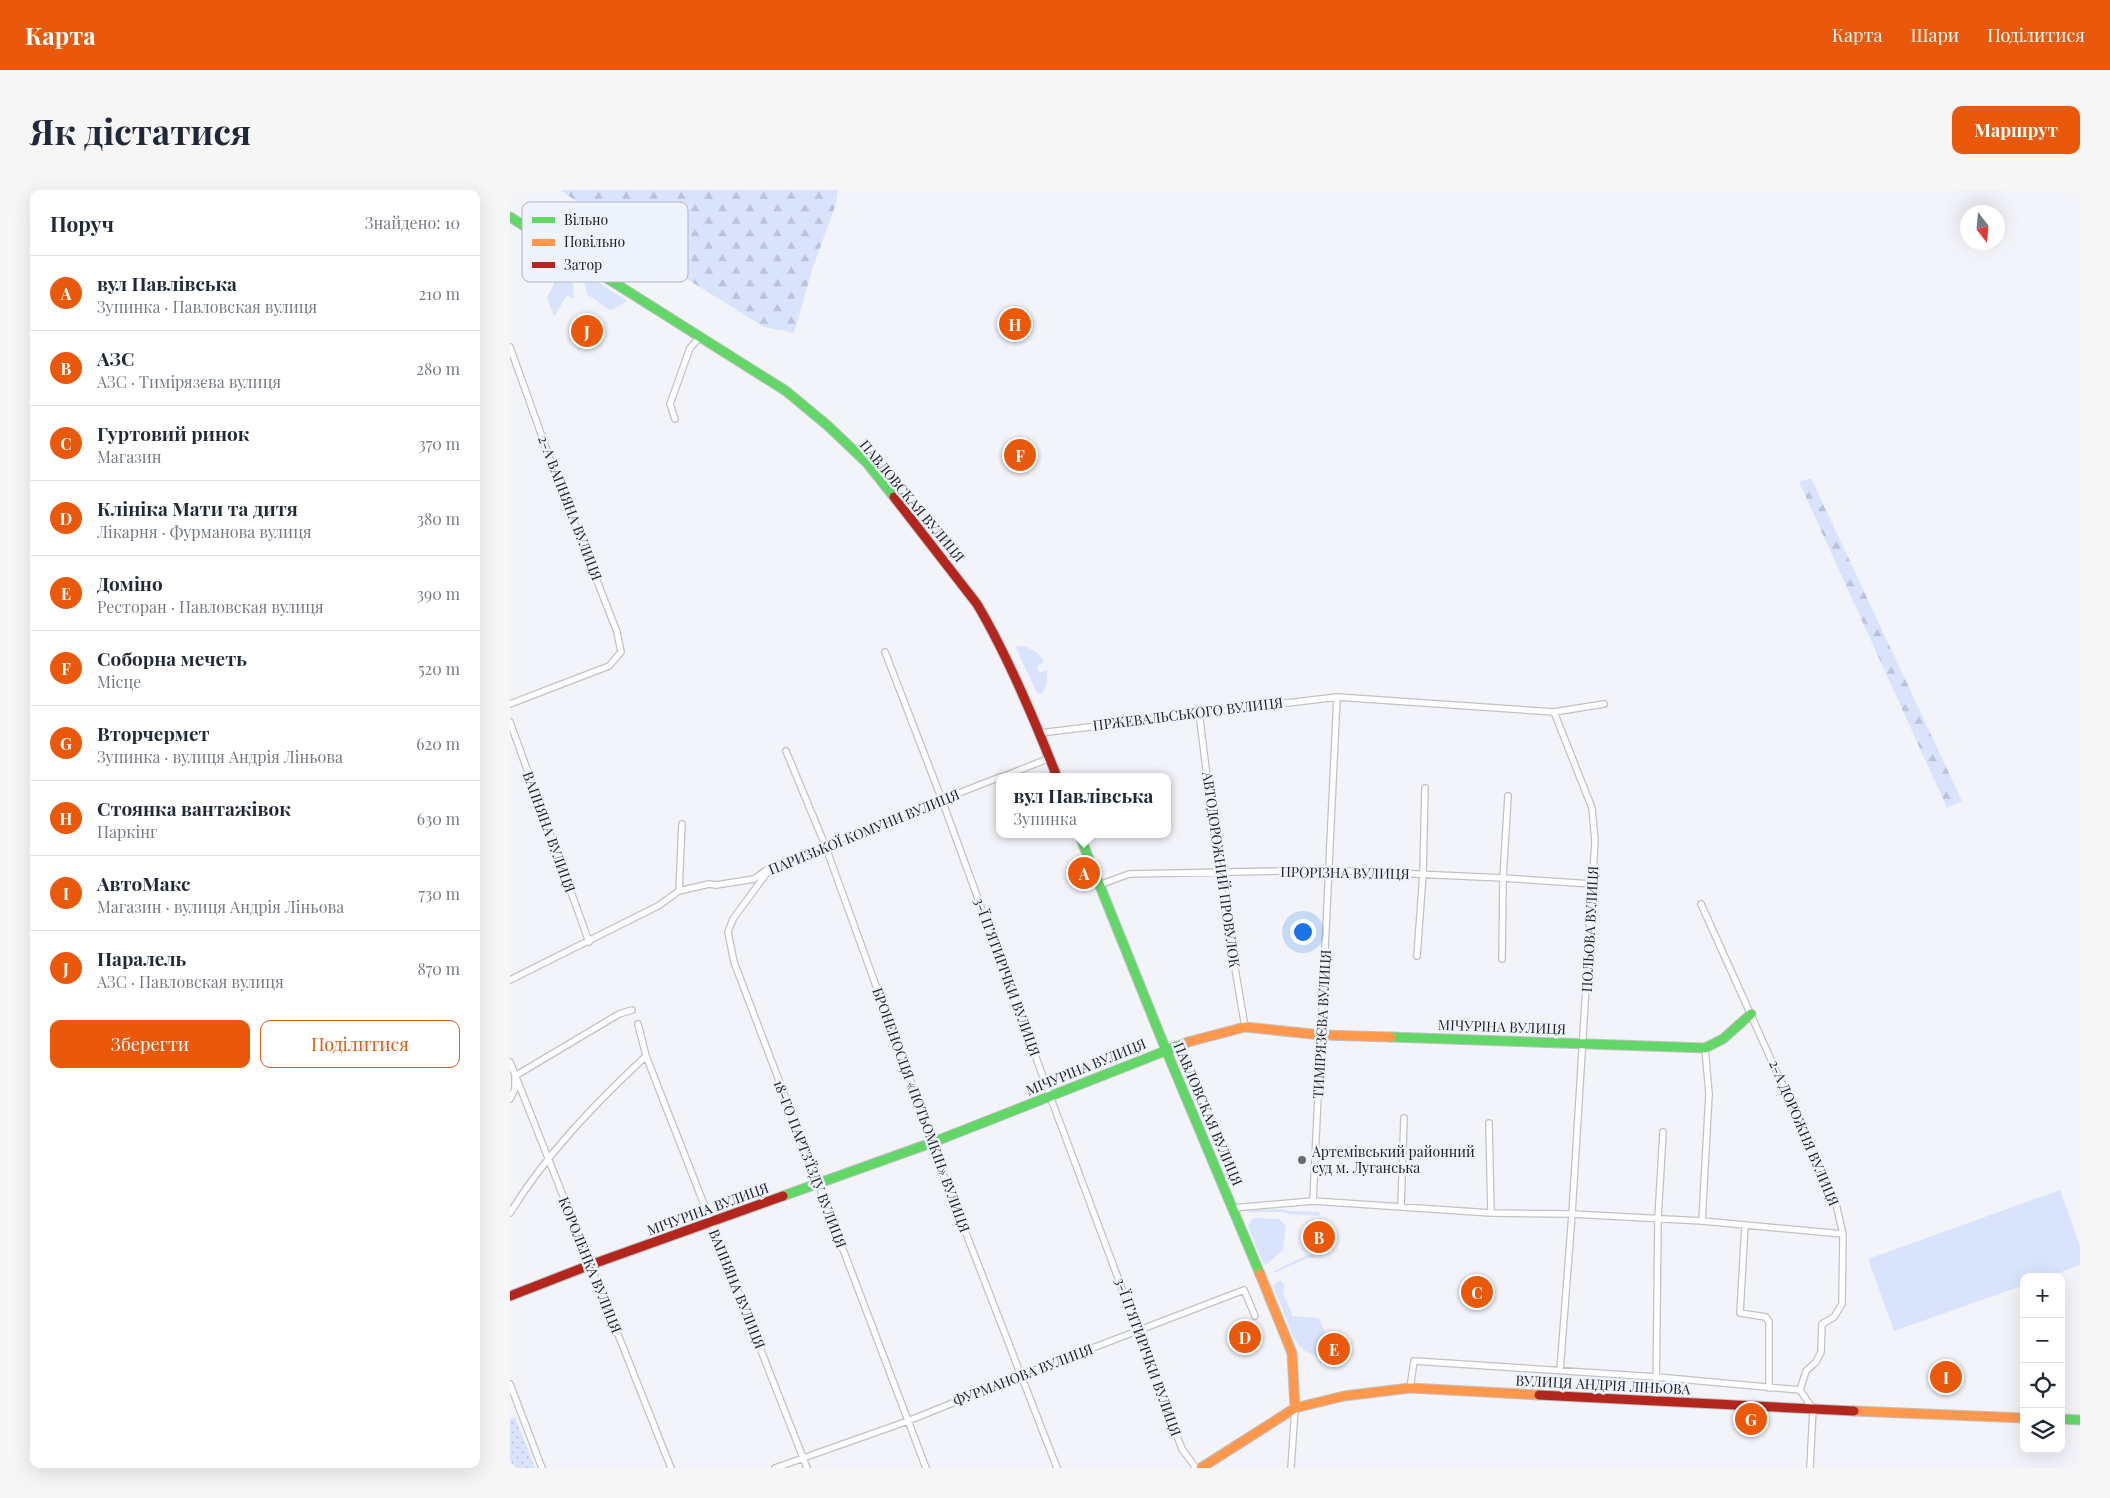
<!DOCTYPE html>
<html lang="uk">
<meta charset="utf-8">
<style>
body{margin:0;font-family:"Playfair Display",serif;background:#f6f6f7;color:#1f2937}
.controls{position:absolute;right:15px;bottom:15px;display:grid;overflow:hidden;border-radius:10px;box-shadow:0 5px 20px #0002}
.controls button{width:45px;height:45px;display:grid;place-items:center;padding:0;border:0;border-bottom:1px solid #e0e1e3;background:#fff;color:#1f2937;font:25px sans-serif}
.compass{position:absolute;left:1450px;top:15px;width:45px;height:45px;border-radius:50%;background:#fff;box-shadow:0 5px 20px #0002;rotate:164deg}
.you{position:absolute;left:792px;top:741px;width:18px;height:18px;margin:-12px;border:4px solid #fff;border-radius:50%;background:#1a73e8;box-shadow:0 0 0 8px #1a73e833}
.badge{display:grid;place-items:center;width:32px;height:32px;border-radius:50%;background:#ea580c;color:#fff;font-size:16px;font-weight:700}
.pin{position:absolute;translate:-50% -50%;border:2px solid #fff;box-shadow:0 1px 5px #0006}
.popup{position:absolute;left:486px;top:583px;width:175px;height:65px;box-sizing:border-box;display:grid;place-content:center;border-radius:10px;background:#fff;filter:drop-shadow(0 1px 4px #0005);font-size:16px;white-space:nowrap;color:#747a83}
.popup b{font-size:19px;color:#1f2937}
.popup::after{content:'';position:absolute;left:50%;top:100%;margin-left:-10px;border:10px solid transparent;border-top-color:#fff}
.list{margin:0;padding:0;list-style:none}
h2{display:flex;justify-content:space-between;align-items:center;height:65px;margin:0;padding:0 20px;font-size:21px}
h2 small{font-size:16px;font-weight:400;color:#747a83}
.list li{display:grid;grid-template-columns:32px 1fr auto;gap:15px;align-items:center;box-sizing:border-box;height:75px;padding:0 20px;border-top:1px solid #e0e1e3}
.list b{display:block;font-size:19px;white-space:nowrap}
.list p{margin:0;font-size:16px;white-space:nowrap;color:#747a83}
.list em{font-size:16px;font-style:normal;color:#747a83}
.actions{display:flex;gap:10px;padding:15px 20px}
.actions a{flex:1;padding:11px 0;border:1px solid #ea580c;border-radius:10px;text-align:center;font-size:18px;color:#ea580c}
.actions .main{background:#ea580c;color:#fff}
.icon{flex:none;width:28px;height:28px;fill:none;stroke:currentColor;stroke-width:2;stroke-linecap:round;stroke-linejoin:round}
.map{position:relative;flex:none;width:1570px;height:1278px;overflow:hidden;border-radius:10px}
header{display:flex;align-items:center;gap:30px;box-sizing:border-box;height:70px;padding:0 25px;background:#ea580c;color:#fff}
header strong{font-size:24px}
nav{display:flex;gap:28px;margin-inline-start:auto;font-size:18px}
.intro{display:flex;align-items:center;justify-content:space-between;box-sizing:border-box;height:120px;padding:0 30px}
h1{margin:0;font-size:35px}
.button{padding:12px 22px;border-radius:10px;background:#ea580c;color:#fff;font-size:18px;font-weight:700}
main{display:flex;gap:30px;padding:0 30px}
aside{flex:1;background:#fff;border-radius:10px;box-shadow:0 5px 20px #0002}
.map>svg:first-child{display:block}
</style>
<header>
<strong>Карта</strong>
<nav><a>Карта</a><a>Шари</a><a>Поділитися</a></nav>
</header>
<div class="intro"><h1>Як дістатися</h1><a class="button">Маршрут</a></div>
<main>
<aside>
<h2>Поруч<small>Знайдено: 10</small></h2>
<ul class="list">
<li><span class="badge">A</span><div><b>вул Павлівська</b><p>Зупинка · Павловская вулиця</p></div><em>210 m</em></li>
<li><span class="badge">B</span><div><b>АЗС</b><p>АЗС · Тимірязєва вулиця</p></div><em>280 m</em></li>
<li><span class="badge">C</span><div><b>Гуртовий ринок</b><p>Магазин</p></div><em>370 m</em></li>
<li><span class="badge">D</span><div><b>Клініка Мати та дитя</b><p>Лікарня · Фурманова вулиця</p></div><em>380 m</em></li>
<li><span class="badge">E</span><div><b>Доміно</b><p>Ресторан · Павловская вулиця</p></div><em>390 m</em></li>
<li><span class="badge">F</span><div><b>Соборна мечеть</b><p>Місце</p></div><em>520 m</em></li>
<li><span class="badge">G</span><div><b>Вторчермет</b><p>Зупинка · вулиця Андрія Ліньова</p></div><em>620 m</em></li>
<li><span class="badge">H</span><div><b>Стоянка вантажівок</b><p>Паркінг</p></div><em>630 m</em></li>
<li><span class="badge">I</span><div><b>АвтоМакс</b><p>Магазин · вулиця Андрія Ліньова</p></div><em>730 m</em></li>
<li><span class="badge">J</span><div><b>Паралель</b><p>АЗС · Павловская вулиця</p></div><em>870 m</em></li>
</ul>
<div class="actions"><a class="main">Зберегти</a><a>Поділитися</a></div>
</aside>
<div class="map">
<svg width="1570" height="1278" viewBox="0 0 1570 1278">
<defs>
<pattern id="forest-firs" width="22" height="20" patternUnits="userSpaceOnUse" patternTransform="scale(1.25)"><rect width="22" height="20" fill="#d9e4fc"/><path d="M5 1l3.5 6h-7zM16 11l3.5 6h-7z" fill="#bac3d8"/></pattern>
<pattern id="park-dots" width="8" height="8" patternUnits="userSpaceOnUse" patternTransform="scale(1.25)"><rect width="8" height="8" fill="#d9e4fc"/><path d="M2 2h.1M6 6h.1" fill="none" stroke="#bac3d8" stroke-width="1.8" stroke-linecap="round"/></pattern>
</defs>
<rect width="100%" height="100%" fill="#f2f4fa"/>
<path fill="#d9e4fc" d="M58 75 62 80 64 109 57 105 44 127 37 108 53 76Z
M75 84 117 111 102 120 98 119 78 105 73 89Z
M505 456C517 455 529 461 534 472L527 476 529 483 537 480C538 490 537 497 531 504L527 503Z
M1550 1000 1570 1056V1075L1538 1087H1514V1095L1384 1141 1358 1069Z
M773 1019 779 1021 810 1022 809 1026 779 1024 774 1022H738L736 1020Z
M745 1028 769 1029 776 1036 773 1060 757 1074 753 1073 738 1036 742 1029Z
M798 1065H805V1068H798L764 1083V1081Z
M768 1091H771L775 1096 773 1103 783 1126 809 1128 815 1142 814 1170 793 1160 789 1155 784 1148 763 1096Z"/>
<path fill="url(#forest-firs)" d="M51 0H328L326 14 302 80 284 143 254 137 135 63Z
M1301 288 1452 611 1437 618 1289 292Z"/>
<path fill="url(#park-dots)" d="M5 1227 25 1278H0V1229Z"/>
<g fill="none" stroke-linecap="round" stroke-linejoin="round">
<g stroke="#c0c2c6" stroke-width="8">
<path id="street" d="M0 157 45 283 107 442 111 462 99 476 0 514
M165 229 160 214 180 158 190 147
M375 462 432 610 540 906 672 1259 686 1278
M689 522 709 684 735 837
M1044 522 1082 618 1085 651 1062 1024 1050 1181
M0 532 79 752
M530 543 827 507 1044 522 1094 514
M276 561 315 655 415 931 421 953 547 1278
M492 587 540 568
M262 676 223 729 218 742 224 772 416 1278
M589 695 619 684 818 680 993 688 1082 694
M169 701 172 634
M1191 714 1326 1014 1333 1044 1332 1114 1324 1127 1312 1134 1311 1162 1306 1172 1296 1181 1290 1200
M907 766 913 684 915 598
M992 769 993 688 998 606
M0 790 148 716 169 701 199 694 206 695 244 689 262 676 490 587
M128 834 136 866 297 1278
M0 872 161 1278
M0 909 5 899V886L109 824 122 820
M979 933 981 1023
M803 1011 827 507
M891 1017 894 928
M723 1018 803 1011 981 1023 1062 1024 1192 1031 1333 1044
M0 1023C37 963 85 914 136 866
M1192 1031 1199 904 1195 858
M1235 1035 1230 1123 1256 1127 1259 1132V1198
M0 1194 32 1278
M900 1198 904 1171 1147 1187 1290 1200 1303 1219 1300 1278
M1146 1212 1148 1029 1153 942
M265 1278 398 1231 512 1185 734 1100 745 1126
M781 1278 785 1218"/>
</g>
<g stroke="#c0c2c6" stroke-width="11">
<path id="fast" d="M0 27 276 201 317 235 357 273 384 307
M569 644 656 860 750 1084
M881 847 1195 858 1213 849 1241 824
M273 1006 421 953 678 852
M1551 1229 1570 1230"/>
</g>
<g stroke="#c0c2c6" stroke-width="11">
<path id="slow" d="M678 852 735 837 811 845 881 847
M750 1084 782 1163 785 1218
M1344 1221 1514 1228
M691 1278 785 1218 834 1206 900 1198 1029 1205"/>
</g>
<g stroke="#c0c2c6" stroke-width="11">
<path id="jam" d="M384 307 467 414C498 466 525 531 547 587
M0 1106 80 1075 273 1006
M1029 1205 1344 1221"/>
</g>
<use href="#street" stroke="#fdfdfe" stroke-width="5.5"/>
<use href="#fast" stroke="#63d668" stroke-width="9"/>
<use href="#slow" stroke="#ff974d" stroke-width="9"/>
<use href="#jam" stroke="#b3261e" stroke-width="9"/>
</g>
<circle fill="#6a6c71" stroke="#eef3fd" stroke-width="2" cx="792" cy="970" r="5"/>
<g text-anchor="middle" stroke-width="5" stroke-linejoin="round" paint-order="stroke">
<g font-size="14" fill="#212327" stroke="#eef3fd">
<text transform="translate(402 311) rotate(50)" y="5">ПАВЛОВСКАЯ ВУЛИЦЯ</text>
<text transform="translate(60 318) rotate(69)" y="5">2-А ВАПНЯНА ВУЛИЦЯ</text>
<text transform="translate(678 524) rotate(-7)" y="5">ПРЖЕВАЛЬСЬКОГО ВУЛИЦЯ</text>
<text transform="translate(39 642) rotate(70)" y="5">ВАПНЯНА ВУЛИЦЯ</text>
<text transform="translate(354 642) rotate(-22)" y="5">ПАРИЗЬКОЇ КОМУНИ ВУЛИЦЯ</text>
<text transform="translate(711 680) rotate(82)" y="5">АВТОДОРОЖНИЙ ПРОВУЛОК</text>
<text transform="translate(835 683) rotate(1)" y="5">ПРОРІЗНА ВУЛИЦЯ</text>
<text transform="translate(1080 739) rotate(-87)" y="5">ПОЛЬОВА ВУЛИЦЯ</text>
<text transform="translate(497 787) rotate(70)" y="5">3-Ї П’ЯТИРІЧКИ ВУЛИЦЯ</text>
<text transform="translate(812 834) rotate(-87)" y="5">ТИМІРЯЗЄВА ВУЛИЦЯ</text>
<text transform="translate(992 837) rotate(2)" y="5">МІЧУРІНА ВУЛИЦЯ</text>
<text transform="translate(576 877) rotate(-22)" y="5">МІЧУРІНА ВУЛИЦЯ</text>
<text transform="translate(411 920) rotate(70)" y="5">БРОНЕНОСЦЯ «ПОТЬОМКІН» ВУЛИЦЯ</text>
<text transform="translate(698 924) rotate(67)" y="5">ПАВЛОВСКАЯ ВУЛИЦЯ</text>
<text transform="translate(1294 943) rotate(67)" y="5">2-А ДОРОЖНЯ ВУЛИЦЯ</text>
<text transform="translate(300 974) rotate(69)" y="5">18-ГО ПАРТЗ’ЇЗДУ ВУЛИЦЯ</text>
<text transform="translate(198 1019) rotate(-20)" y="5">МІЧУРІНА ВУЛИЦЯ</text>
<text transform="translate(80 1075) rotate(68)" y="5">КОРОЛЕНКА ВУЛИЦЯ</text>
<text transform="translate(227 1099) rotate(68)" y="5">ВАПНЯНА ВУЛИЦЯ</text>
<text transform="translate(638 1167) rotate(70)" y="5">3-Ї П’ЯТИРІЧКИ ВУЛИЦЯ</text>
<text transform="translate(513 1185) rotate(-21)" y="5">ФУРМАНОВА ВУЛИЦЯ</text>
<text transform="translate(1093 1195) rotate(3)" y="5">ВУЛИЦЯ АНДРІЯ ЛІНЬОВА</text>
</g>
<g font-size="14" fill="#212327" stroke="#eef3fd" text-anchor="start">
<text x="802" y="967">Артемівський районний<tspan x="802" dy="16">суд м. Луганська</tspan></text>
</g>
</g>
<rect x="12" y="12" width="166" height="80" rx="8" fill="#eef3fd" stroke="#b0b5bd" stroke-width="1"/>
<rect x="22" y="27" width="23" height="6" fill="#63d668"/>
<rect x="22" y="49" width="23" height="7" fill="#ff974d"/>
<rect x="22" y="72" width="23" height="6" fill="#b3261e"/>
<g font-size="14" fill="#212327">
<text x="54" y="35">Вільно</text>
<text x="54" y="57">Повільно</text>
<text x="54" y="80">Затор</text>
</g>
</svg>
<div class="controls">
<button>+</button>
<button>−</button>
<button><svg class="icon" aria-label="locate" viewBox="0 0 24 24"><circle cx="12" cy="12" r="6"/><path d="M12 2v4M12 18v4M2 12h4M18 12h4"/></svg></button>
<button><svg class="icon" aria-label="layers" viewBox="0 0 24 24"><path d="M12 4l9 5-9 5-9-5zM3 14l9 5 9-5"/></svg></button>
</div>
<svg class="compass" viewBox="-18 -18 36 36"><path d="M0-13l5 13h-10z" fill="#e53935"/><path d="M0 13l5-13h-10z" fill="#747a83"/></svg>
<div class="you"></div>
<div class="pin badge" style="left:574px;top:683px">A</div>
<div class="popup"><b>вул Павлівська</b>Зупинка</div>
<div class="pin badge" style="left:809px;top:1047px">B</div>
<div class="pin badge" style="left:967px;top:1102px">C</div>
<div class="pin badge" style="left:735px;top:1147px">D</div>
<div class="pin badge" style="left:824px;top:1159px">E</div>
<div class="pin badge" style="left:510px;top:265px">F</div>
<div class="pin badge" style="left:1241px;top:1229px">G</div>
<div class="pin badge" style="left:505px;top:134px">H</div>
<div class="pin badge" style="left:1436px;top:1187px">I</div>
<div class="pin badge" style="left:77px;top:141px">J</div>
</div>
</main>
